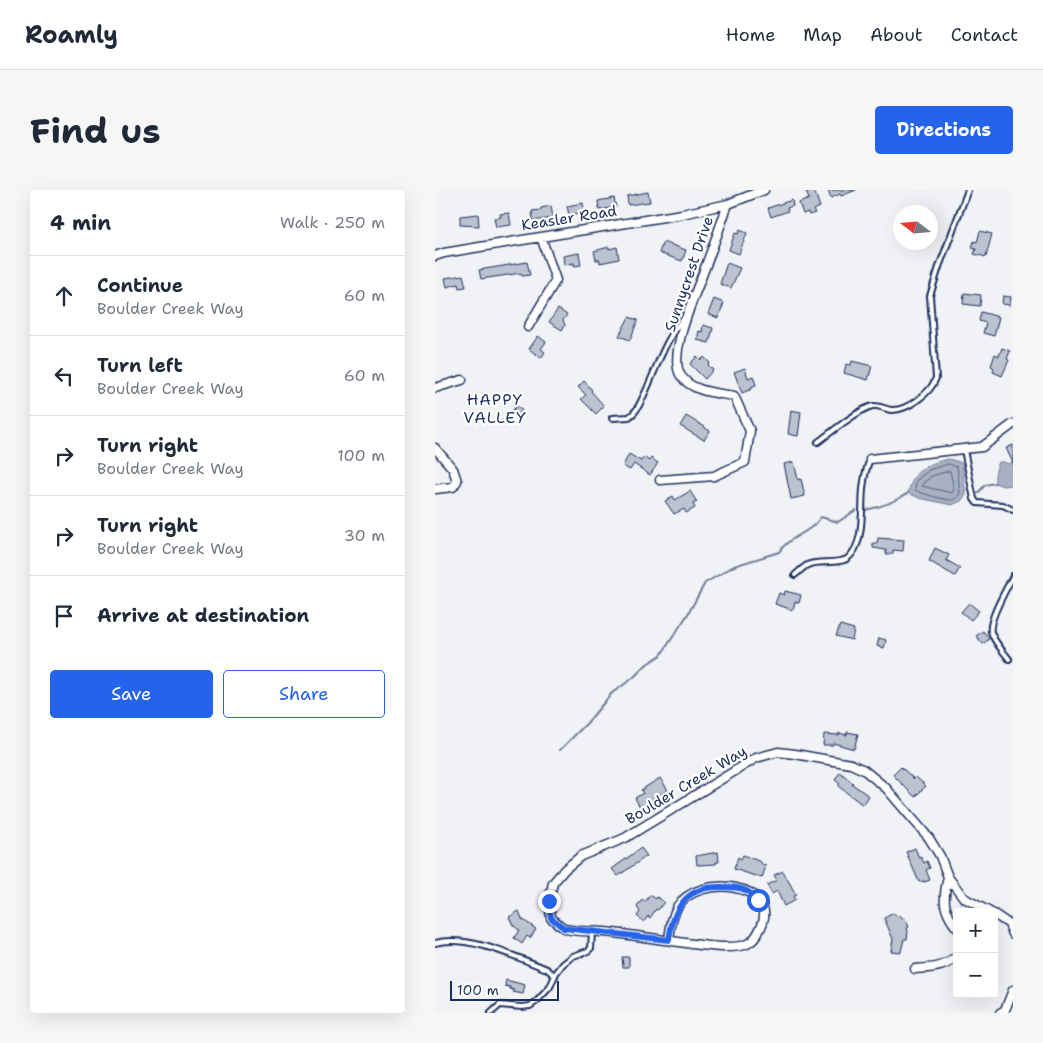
<!DOCTYPE html>
<meta charset="utf-8">
<style>
body{margin:0;font-family:"Shantell Sans",sans-serif;background:#f6f6f7;color:#1f2937}
.controls{position:absolute;right:15px;bottom:15px;display:grid;overflow:hidden;border-radius:5px;box-shadow:0 5px 20px #0002}
.controls button{width:45px;height:45px;display:grid;place-items:center;padding:0;border:0;border-bottom:1px solid #e0e1e3;background:#fff;color:#1f2937;font:25px sans-serif}
.compass{position:absolute;left:458px;top:15px;width:45px;height:45px;border-radius:50%;background:#fff;box-shadow:0 5px 20px #0002;rotate:286deg}
.scale{position:absolute;left:15px;bottom:12px;width:109px;box-sizing:border-box;padding-left:5px;border:2px solid #1b2f5e;border-top:0;font-size:14px;line-height:18px;white-space:nowrap;color:#1b2f5e;-webkit-text-stroke:4px #fff;paint-order:stroke}
.stop{position:absolute;width:15px;height:15px;margin:-11px;border:4px solid #2563eb;border-radius:50%;background:#fff}
.stop.end{background:#2563eb;border-color:#fff;box-shadow:0 1px 5px #0008}
.list{margin:0;padding:0;list-style:none}
h2{display:flex;justify-content:space-between;align-items:center;height:65px;margin:0;padding:0 20px;font-size:21px}
h2 small{font-size:16px;font-weight:400;color:#747a83}
.list li{display:grid;grid-template-columns:32px 1fr auto;gap:15px;align-items:center;box-sizing:border-box;height:80px;padding:0 20px;border-top:1px solid #e0e1e3}
.list b{display:block;font-size:19px;white-space:nowrap}
.list p{margin:0;font-size:16px;white-space:nowrap;color:#747a83}
.list em{font-size:16px;font-style:normal;color:#747a83}
.actions{display:flex;gap:10px;padding:15px 20px}
.actions a{flex:1;padding:11px 0;border:1px solid #2563eb;border-radius:5px;text-align:center;font-size:18px;color:#2563eb}
.actions .main{background:#2563eb;color:#fff}
.icon{flex:none;width:28px;height:28px;fill:none;stroke:currentColor;stroke-width:2;stroke-linecap:round;stroke-linejoin:round}
.map{position:relative;flex:none;width:578px;height:823px;overflow:hidden;border-radius:5px}
header{display:flex;align-items:center;gap:30px;box-sizing:border-box;height:70px;padding:0 25px;background:#fff;border-bottom:1px solid #e0e1e3}
header strong{font-size:24px}
nav{display:flex;gap:28px;margin-inline-start:auto;font-size:18px}
.intro{display:flex;align-items:center;justify-content:space-between;box-sizing:border-box;height:120px;padding:0 30px}
h1{margin:0;font-size:35px}
.button{padding:12px 22px;border-radius:5px;background:#2563eb;color:#fff;font-size:18px;font-weight:700}
main{display:flex;gap:30px;padding:0 30px}
aside{flex:1;background:#fff;border-radius:5px;box-shadow:0 5px 20px #0002}
.map>svg:first-child{display:block}
</style>
<header>
<strong>Roamly</strong>
<nav><a>Home</a><a>Map</a><a>About</a><a>Contact</a></nav>
</header>
<div class="intro"><h1>Find us</h1><a class="button">Directions</a></div>
<main>
<aside>
<h2>4 min<small>Walk · 250 m</small></h2>
<ul class="list">
<li><svg class="icon" aria-label="ahead" viewBox="0 0 24 24"><path d="M12 20V5M6 11l6-6 6 6"/></svg><div><b>Continue</b><p>Boulder Creek Way</p></div><em>60 m</em></li>
<li><svg class="icon" aria-label="left" viewBox="0 0 24 24"><path d="M17 20v-9H6M10 6l-5 5 5 5"/></svg><div><b>Turn left</b><p>Boulder Creek Way</p></div><em>60 m</em></li>
<li><svg class="icon" aria-label="right" viewBox="0 0 24 24"><path d="M7 20v-9h11M14 6l5 5-5 5"/></svg><div><b>Turn right</b><p>Boulder Creek Way</p></div><em>100 m</em></li>
<li><svg class="icon" aria-label="right" viewBox="0 0 24 24"><path d="M7 20v-9h11M14 6l5 5-5 5"/></svg><div><b>Turn right</b><p>Boulder Creek Way</p></div><em>30 m</em></li>
<li><svg class="icon" aria-label="arrive" viewBox="0 0 24 24"><path d="M6 21V4h12l-3 4 3 4H6"/></svg><div><b>Arrive at destination</b></div></li>
</ul>
<div class="actions"><a class="main">Save</a><a>Share</a></div>
</aside>
<div class="map">
<svg width="578" height="823" viewBox="0 0 578 823">
<rect width="100%" height="100%" fill="#f1f2f5"/>
<filter id="ink" filterUnits="userSpaceOnUse"><feTurbulence type="fractalNoise" baseFrequency=".02" numOctaves="2"/><feDisplacementMap in="SourceGraphic" scale="10" xChannelSelector="R" yChannelSelector="G"/><feConvolveMatrix kernelMatrix="1 2 1 2 8 2 1 2 1" color-interpolation-filters="sRGB"/></filter>
<g filter="url(#ink)">
<path fill="#a8b0c2" stroke="#707c9a" d="M514 269 527 273 531 305 526 311 517 315 484 308 473 303C479 279 491 274 514 269Z
M564 272H569L573 274 578 272V295L568 296 560 293C559 287 561 278 564 272Z"/>
<g fill="none" stroke-linecap="round" stroke-linejoin="round">
<path stroke="#536386" stroke-width="1" d="M514 274 522 277 525 303C523 307 520 310 516 310 510 310 484 303 480 300L481 291 494 280Z
M515 281 519 300 517 303 487 296 488 293 497 286Z"/>
<path stroke="#707c9a" stroke-width="2" d="M543 303 550 295 560 293
M430 320C446 317 460 312 473 303
M125 560 152 533 177 503 198 488 212 474 226 465 253 424 270 393 299 376 344 362C354 346 376 343 386 327L403 332 421 320"/>
</g>
<path fill="#bcc2d0" stroke="#1b2f5e" d="M376 0H379L385 17 378 20 380 23 374 25 373 22 368 24 364 13 374 9 371 2Z
M393 0H421L406 6 405 4 396 8Z
M213 2 215 12 193 15 192 6Z
M179 8 181 17 164 20 163 11Z
M357 10 358 16 352 18 353 21 336 27 333 18Z
M148 13 149 22 134 25 132 16Z
M116 16 118 28 98 31 97 21 106 20V18Z
M74 23 76 35 61 37 59 28 66 27 65 24Z
M43 24 44 36 25 35V26Z
M305 40 312 43 304 64 294 60 300 43 303 44Z
M545 41 557 44 551 67 539 64 541 59 537 58 539 51 542 52Z
M228 52 251 60 247 71 224 63Z
M174 57V59L182 57 184 69 165 73V70H161L159 61Z
M144 63 146 75 139 76V73L129 75 128 66Z
M92 72 95 85 87 86 86 83 46 89 44 80Z
M292 73 305 78 296 98 285 94Z
M28 85 31 97 24 98 23 94 12 97 10 88Z
M529 103 546 105 545 116 528 114Z
M568 106 576 107 575 115 567 114Z
M279 109 289 113 283 128 273 124Z
M123 119 132 125 128 130 130 135 127 140 114 132Z
M546 122 564 127 559 146 548 143 551 133 544 131Z
M194 127 203 130 195 150 184 146Z
M268 135 278 138 274 153 262 150 264 141 267 142Z
M103 146 111 152 106 159 110 162 106 168 94 159Z
M567 158 575 161 572 169 574 170 567 186 558 182 559 178 556 176 560 164 564 166Z
M262 166 266 170 269 167 275 173 273 175 278 180 270 189 255 174Z
M417 171 437 176 433 190 409 183 411 174 416 175Z
M310 178 313 188 318 186 321 195 316 197 317 199 307 203 299 182Z
M149 191 157 200 156 201 169 216 161 224 146 209 151 205 143 197Z
M82 216 87 220 82 226 77 221Z
M356 220 366 222 363 246 353 244Z
M251 226 270 237V238L275 241 269 250 245 236Z
M578 255V273L571 258Z
M194 264 206 271 209 267 214 271 216 268 223 273 215 285 199 274 195 280 188 276Z
M359 272 363 290 366 289 370 306 356 309 349 274Z
M255 301 262 312 258 314 260 318 251 323 249 319 239 324 230 311 238 306 240 310Z
M443 348 469 350 468 361 458 360V364H451V360L438 358V353H442Z
M500 358 514 365 511 370 525 378 520 386 494 371Z
M350 401 366 405 364 413 360 412 358 420 340 414 344 403 349 405Z
M534 413 544 421 536 430 526 422Z
M405 435 419 439 417 450 401 446Z
M548 441 554 449 548 454 541 446Z
M444 448 451 450 449 458 442 456Z
M412 542 423 544 419 559 398 553V555H388L389 544 404 545V543L412 545Z
M466 577 479 589 481 587 491 596 480 607 458 585Z
M405 582 418 593 417 594 434 606 428 615 403 596 405 594 400 590Z
M225 588 233 600 217 609 218 612 205 617 200 608 208 603 206 600Z
M206 658 212 666 183 686 177 679Z
M480 658 484 668 486 667 489 673 492 671 495 678 491 680 495 690 489 692V691L484 692 471 662Z
M283 662 284 672H281V674L262 675 261 666Z
M308 665 326 672 327 675 331 676 327 688 299 679 303 667 306 669Z
M348 681 361 705 358 706 360 710 349 716 342 701 337 704 332 695 342 690 339 685Z
M215 705 221 709 222 707 229 712 223 720 221 719 215 728 213 726 209 732 202 726 205 722 202 717 207 710 210 712Z
M84 721 87 729 101 739 95 748 92 746 87 754 79 748 84 740 78 735 74 727Z
M459 723 461 726 465 725 467 729 470 728 474 737 472 738 473 741 472 749H469L466 762 456 761 458 749 449 728Z
M187 767H194V777H188Z
M71 790 90 795 88 804 78 802 79 800 75 799V797L70 796Z"/>
<g fill="none" stroke-linecap="round" stroke-linejoin="round">
<g stroke="#1b2f5e" stroke-width="8">
<path id="service" d="M177 228 194 227C203 222 206 210 211 201 221 179 232 145 249 128
M383 252C394 244 425 218 438 216 443 215 450 219 456 220 472 221 496 203 501 188L495 106 504 77 533 0
M529 260 539 309 542 313 568 315 578 320
M360 385C365 381 370 375 375 374 385 371 406 374 413 368 430 354 426 319 428 299 429 288 431 279 435 269
M574 469C568 461 559 452 556 442 553 430 572 398 578 386
M0 753C33 744 81 767 112 779L120 786
M56 823 65 815 87 817 95 816 102 811 115 797 121 783 128 774 138 766 153 761 156 758 157 742"/>
</g>
<g stroke="#1b2f5e" stroke-width="11">
<path id="minor" d="M0 66 9 63 45 57 247 24 293 14 329 0
M93 137 121 90 106 47
M0 198 27 190
M0 258 18 279 22 291 18 297 0 299
M435 269 547 257 578 234
M225 290 279 286 310 272 315 241 299 206C282 203 257 202 246 186 232 166 260 105 268 83 277 60 285 37 293 14
M513 687C508 708 507 720 522 738
M559 724 574 734 578 744
M234 750C235 740 237 727 242 717 264 682 346 694 326 737 323 744 319 751 312 754 294 762 249 752 229 750 209 747 189 744 169 742 157 741 143 742 131 739 126 737 120 731 116 728L114 711 118 693 130 679 146 666 190 648 321 568 343 562 360 564 416 574 429 580 451 598 494 648 505 666 513 687 529 708 555 722
M480 779C497 778 508 778 522 767
M565 823 570 820 578 800"/>
</g>
<use href="#service" stroke="#fff" stroke-width="4"/>
<use href="#minor" stroke="#fff" stroke-width="8"/>
</g>
</g>
<g fill="none" stroke-linecap="round" stroke-linejoin="round" filter="url(#ink)">
<path stroke="#2563eb" stroke-width="6" d="M114 711 116 728 129 738 234 750C238 717 252 695 288 697 305 697 311 698 323 710"/>
</g>
<g text-anchor="middle" stroke-width="4.5" stroke-linejoin="round" paint-order="stroke">
<g font-size="15" fill="#1b2f5e" stroke="#fff">
<text transform="translate(134 28) rotate(-9)" y="5">Keasler Road</text>
<text transform="translate(254 84) rotate(-71)" y="5">Sunnycrest Drive</text>
<text transform="translate(251 595) rotate(-31)" y="5">Boulder Creek Way</text>
</g>
<g font-size="16" letter-spacing="1" fill="#1b2f5e" stroke="#fff">
<text x="60" y="215">HAPPY<tspan x="60" dy="18">VALLEY</tspan></text>
</g>
</g>
</svg>
<div class="controls">
<button>+</button>
<button>−</button>
</div>
<svg class="compass" viewBox="-18 -18 36 36"><path d="M0-13l5 13h-10z" fill="#e53935"/><path d="M0 13l5-13h-10z" fill="#747a83"/></svg>
<div class="scale">100 m</div>
<div class="stop" style="left:323px;top:710px"></div>
<div class="stop end" style="left:114px;top:711px"></div>
</div>
</main>
